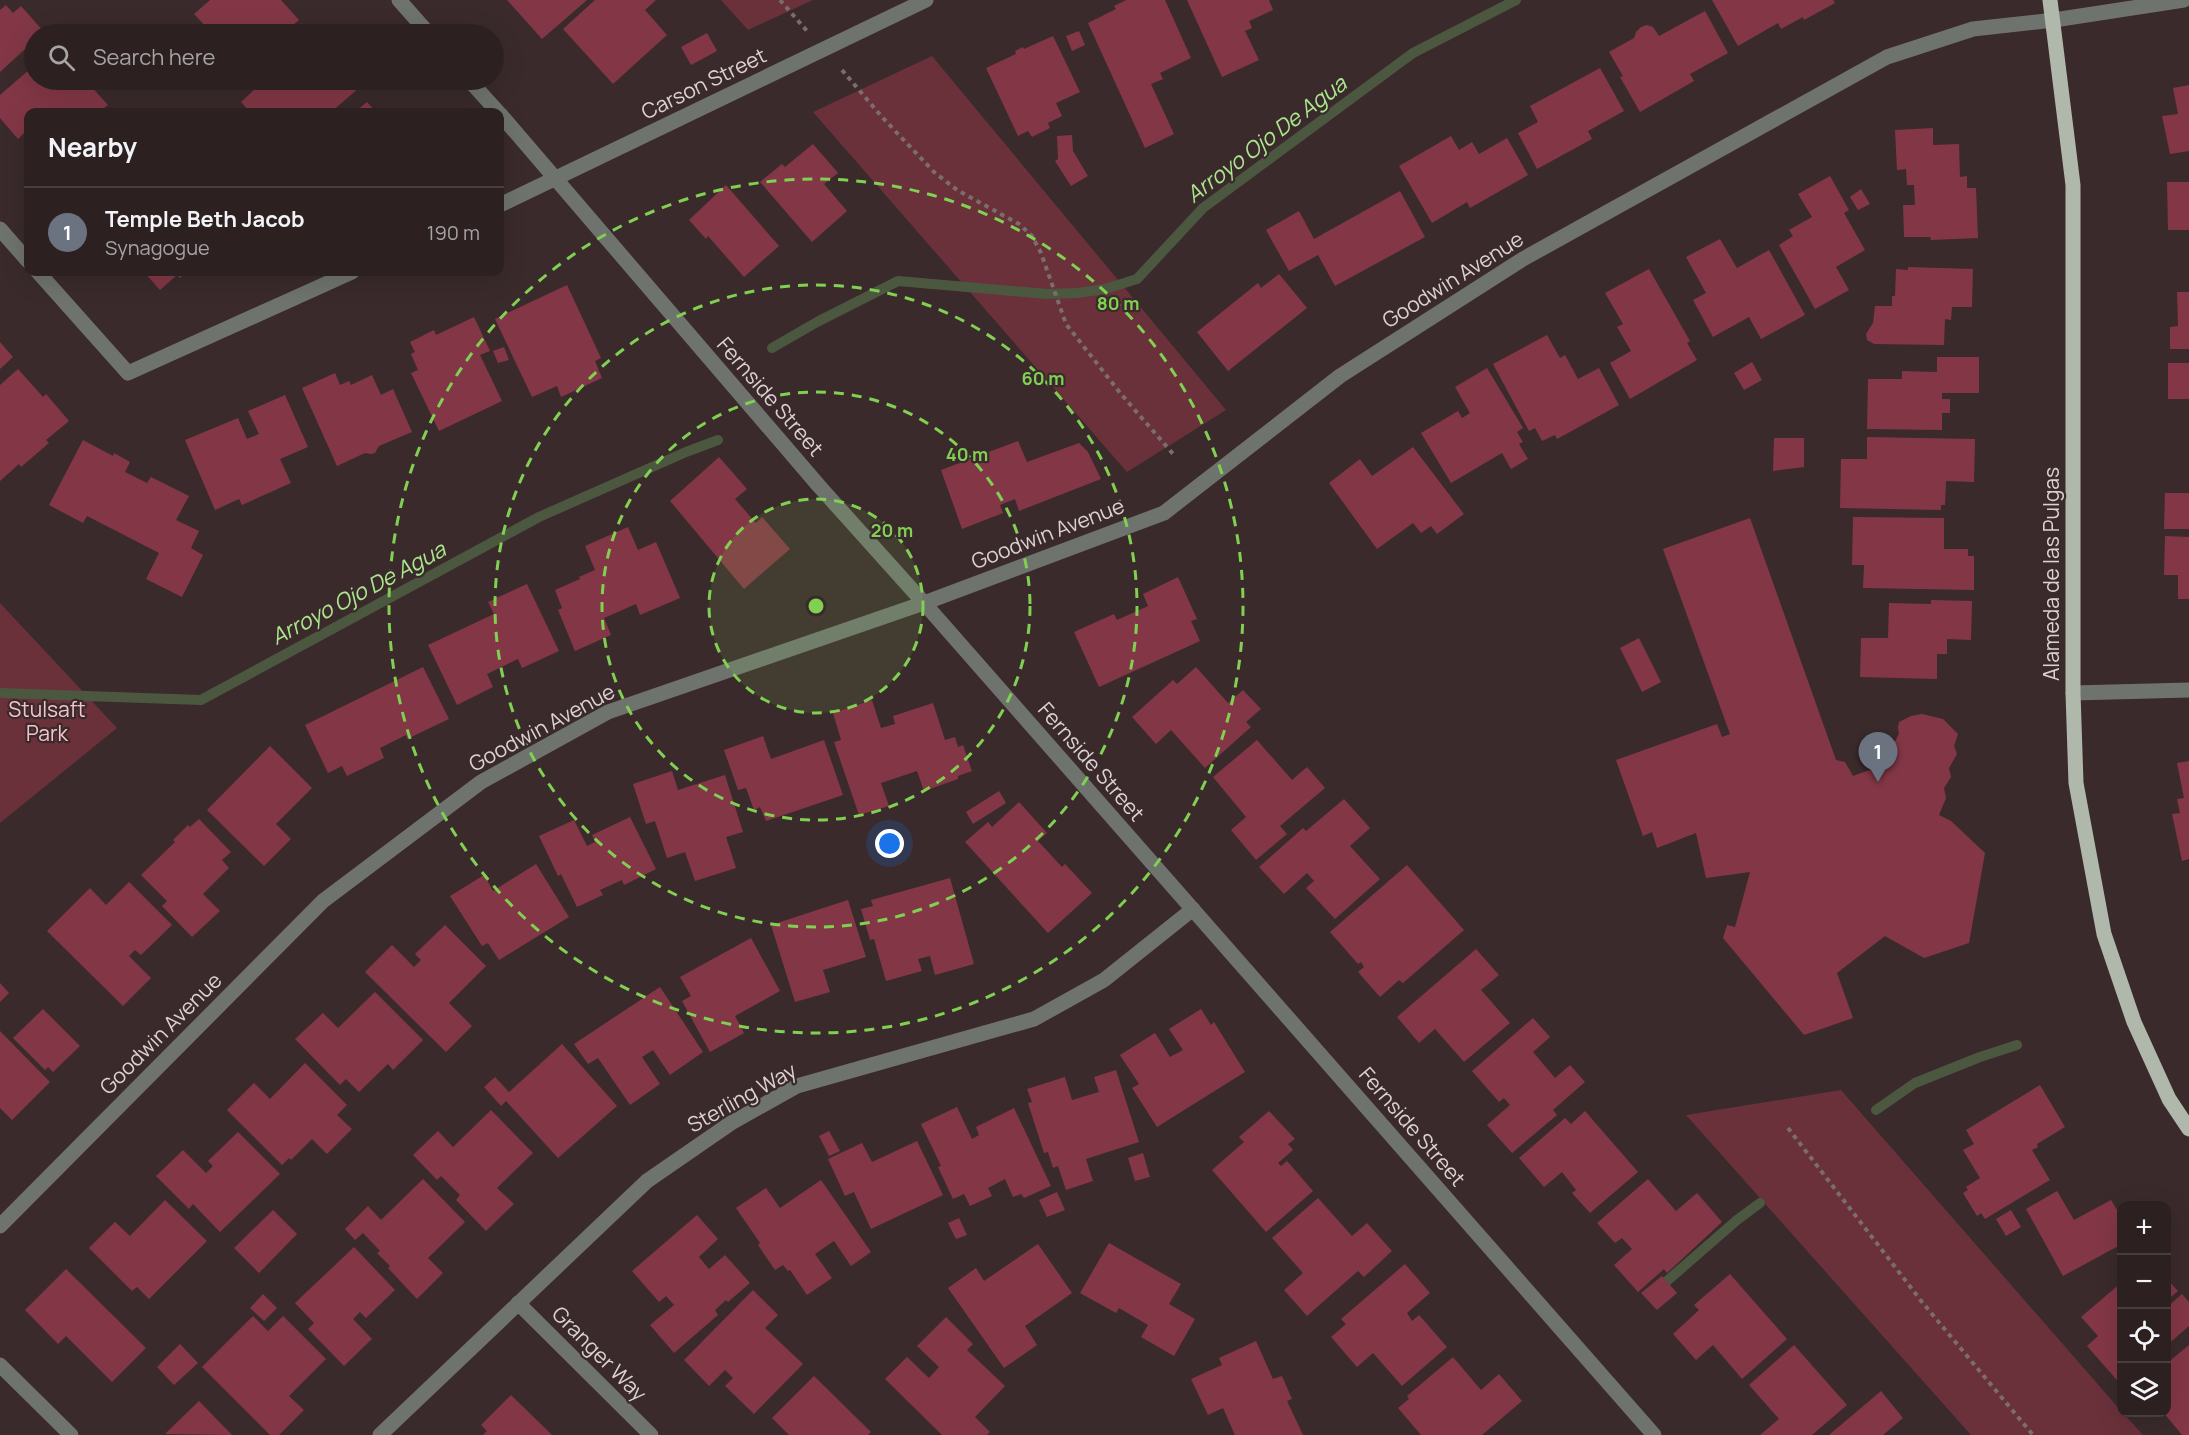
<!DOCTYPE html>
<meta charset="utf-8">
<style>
body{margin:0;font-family:Manrope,sans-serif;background:#382d2e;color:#f1f3f6}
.controls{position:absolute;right:18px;bottom:18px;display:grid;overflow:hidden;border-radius:12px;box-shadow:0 6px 24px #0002}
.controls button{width:54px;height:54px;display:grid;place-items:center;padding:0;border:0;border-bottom:2px solid #483e3f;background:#2c2021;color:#f1f3f6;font:30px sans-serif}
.you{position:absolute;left:890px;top:844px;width:21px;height:21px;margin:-15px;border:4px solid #fff;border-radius:50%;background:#1a73e8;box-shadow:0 0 0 9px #1a73e833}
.badge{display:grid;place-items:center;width:39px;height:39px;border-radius:50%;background:#80d052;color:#fff;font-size:20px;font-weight:700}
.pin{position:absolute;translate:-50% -50px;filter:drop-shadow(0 2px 3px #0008)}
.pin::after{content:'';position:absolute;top:32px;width:21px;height:18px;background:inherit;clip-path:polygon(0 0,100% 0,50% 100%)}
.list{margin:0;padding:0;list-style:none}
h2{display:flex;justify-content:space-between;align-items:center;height:78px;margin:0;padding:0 24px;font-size:26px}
h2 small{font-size:20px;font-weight:400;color:#a6a3a5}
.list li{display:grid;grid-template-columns:39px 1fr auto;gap:18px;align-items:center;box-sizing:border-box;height:90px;padding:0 24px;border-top:2px solid #483e3f}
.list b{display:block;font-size:22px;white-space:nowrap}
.list p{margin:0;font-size:20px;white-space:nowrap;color:#a6a3a5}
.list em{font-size:20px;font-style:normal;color:#a6a3a5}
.icon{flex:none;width:33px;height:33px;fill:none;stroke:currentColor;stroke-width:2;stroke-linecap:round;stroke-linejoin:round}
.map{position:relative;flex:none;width:2189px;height:1435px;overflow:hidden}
.search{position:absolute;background:#2c2021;box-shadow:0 6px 24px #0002;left:24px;top:24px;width:480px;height:66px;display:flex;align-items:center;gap:15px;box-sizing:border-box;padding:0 21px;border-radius:33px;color:#a6a3a5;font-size:22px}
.panel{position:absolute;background:#2c2021;box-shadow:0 6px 24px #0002;left:24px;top:108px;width:480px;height:168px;border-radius:12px}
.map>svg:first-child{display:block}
</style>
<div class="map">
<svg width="2189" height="1435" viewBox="0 0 2189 1435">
<rect width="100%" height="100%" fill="#3a2a2c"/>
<path fill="#6a313b" d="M721 0H813L748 30Z
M932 56 1226 410 1127 472 813 112Z
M0 603 117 728 0 823Z
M1841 1090 2122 1412 2143 1435H1971L1686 1115Z"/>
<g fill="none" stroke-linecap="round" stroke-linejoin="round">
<path stroke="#4c5740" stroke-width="10" d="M772 348 817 322 898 281 1047 294 1077 293 1105 289 1137 279 1203 208 1413 53 1516 0
M0 693 201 700 539 517 686 452 718 440
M1876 1110 1915 1083 1980 1057 2017 1045
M1667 1281 1737 1220 1760 1203"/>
</g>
<path fill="#833746" d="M210 0H281L299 20 282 34H213L194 14Z
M507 0H587L542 39Z
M595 0H656L645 10 667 35 613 84 563 29Z
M1126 0H1165L1191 58 1160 73 1163 79 1151 84 1174 134 1145 148 1088 23 1116 9 1114 6Z
M1187 0H1269L1273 10 1249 21 1252 28 1245 31 1259 60 1222 77Z
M1712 0H1833L1835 3 1804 20 1803 17 1781 29 1778 23 1738 46Z
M6 5 13 13 21 6 44 32 42 34H34V41L0 72V10Z
M1705 11 1728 53 1690 74 1694 81 1640 112 1620 77 1623 76 1609 52 1634 38 1636 32 1641 27 1647 25 1653 27 1659 36Z
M1079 31 1085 45 1072 51 1066 36Z
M707 33 717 51 691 65 681 47Z
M1053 36 1080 92 1056 103 1062 116 1048 123 1050 128 1032 137 1028 131 1018 136 986 68 1016 54 1015 51 1023 47 1024 49Z
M1600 68 1624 111 1588 131 1592 139 1537 169 1518 133 1538 122 1530 106Z
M30 69 34 74V80H90L87 82 108 105 99 112H28V129L18 139 0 118V95Z
M257 80H352L359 88 331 112H250L241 102 254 90 251 86Z
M2189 85V151L2170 154 2162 116 2178 114 2173 88Z
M367 102 376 112H355Z
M1933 128V145L1959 144 1960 177 1967 176V188H1976L1978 238 1931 240 1930 237H1904L1903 205H1915L1914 185H1907L1906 169 1897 170 1895 130Z
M1072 135 1073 151 1088 176 1071 186 1055 161 1058 159 1057 136Z
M1451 136 1459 150 1472 142 1479 154 1507 138 1528 175 1470 208 1467 202 1432 223 1399 166Z
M813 144 838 173 824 184 847 211 812 242 760 182 782 164 785 167Z
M1830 176 1849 210 1844 213 1865 250 1836 267 1849 290 1815 309 1779 245 1793 236 1789 230 1812 217 1798 194Z
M2167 182H2189V230H2168Z
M726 185 779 246 744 277 708 236 706 239 689 220Z
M1861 189 1870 204 1858 210 1850 197Z
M1400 191 1425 237 1335 286 1318 255 1289 271 1266 230 1299 211 1314 239Z
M1720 239 1737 268 1769 250 1805 315 1761 339 1749 317 1713 337 1693 300 1706 293 1686 257Z
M1908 267 1973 269 1972 307H1952L1951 320 1945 319 1944 345 1874 344 1867 340 1866 334 1873 323 1875 306H1892V296H1895L1896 269 1908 270Z
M1649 269 1690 341 1687 343 1697 360 1630 399 1610 363 1631 351 1617 327 1623 324 1605 293Z
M144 272H187L180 278 177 275 160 290Z
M1279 274 1307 308 1228 371 1197 332 1258 283 1261 288Z
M567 285 601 358 595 361 602 378 561 397 557 386 532 397 495 319Z
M2177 292H2189V349H2170V327L2178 326Z
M474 317 490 351 480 355 502 401 439 431 411 373 418 370 411 354 415 352 410 342 434 330 436 335Z
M1547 335 1560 358 1565 355 1578 379 1599 368 1619 405 1557 439 1555 435 1542 441 1535 428 1529 431 1493 364Z
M0 342 13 357 0 369Z
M504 347 509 360 498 363 493 351Z
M1937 357H1979V393H1942V399H1950V413H1942V430L1867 429 1868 379H1902V371L1937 372Z
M1752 362 1762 380 1744 390 1734 373Z
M2168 363H2189V399H2168Z
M1487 368 1523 428 1517 432 1523 442 1519 444 1528 459 1511 469 1502 453 1451 483 1421 433 1458 411 1462 418 1470 413 1455 387Z
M18 369 43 397 46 394 69 421 46 440 49 443 21 467 19 464 0 481V385Z
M335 373 340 385 349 381 351 385 372 375 381 395 393 389 412 432 379 446 375 453 371 454 365 453 337 466 302 388Z
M285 395 308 447 280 459 291 483 242 505 239 499 215 510 185 440 238 418 247 439 259 434 248 411Z
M1867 437 1975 439 1974 482 1946 481 1945 505H1941V510L1840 508 1841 459H1867Z
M1774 438H1804V467L1773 471Z
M83 440 113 456 114 453 130 462 125 472 147 483 151 477 189 496 176 520 199 531 191 548 203 555 182 597 146 579 159 553 87 516 83 523 49 505Z
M1018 441 1027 462 1079 443 1088 452 1101 479 1019 511 1015 499 1000 505 1003 513 962 529 941 470Z
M1413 447 1464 514 1437 534 1431 526 1421 533 1413 523 1377 549 1329 483 1360 459 1372 476Z
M719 457 747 489 735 499 756 523 762 517 790 549 744 589 670 501Z
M2165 493H2189V529H2164Z
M1853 517 1944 518V549H1968V556H1974V590L1863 588 1864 565H1852Z
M1750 518 1836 760 1845 762 1853 776 1891 762 1894 756 1893 745 1899 734 1898 727 1899 722 1911 716 1922 714 1943 719 1958 734 1954 746 1957 754 1949 768 1951 777 1944 788 1946 798 1939 815 1951 821 1985 853 1969 943 1924 958 1885 936 1837 973 1853 1018 1804 1035 1723 938 1727 925 1735 927 1750 872 1706 878 1696 833 1657 848 1652 832 1643 836 1616 760 1717 724 1722 737 1730 734 1663 549Z
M628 527 638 550 656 542 680 598 640 615 636 604 604 618 611 635 575 651 558 610 562 608 555 590 580 579 579 577 595 570 585 546Z
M2165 536 2189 537V599H2178V575H2164Z
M1178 577 1197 619 1191 621 1200 641 1099 687 1074 632 1114 614 1117 620 1148 606 1143 594Z
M527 584 559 651 522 668 518 659 487 674 493 687 457 705 428 645 494 614 488 602Z
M1931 600 1972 601 1971 640 1947 639V654H1937V679L1860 677 1861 638H1888L1889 603 1931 604Z
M1639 638 1661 682 1642 692 1620 648Z
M423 667 449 719 407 739 406 735 380 748 384 758 347 776 342 766 328 773 305 725Z
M1196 667 1228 703 1243 690 1261 709 1246 722 1251 727 1205 768 1171 730 1156 744 1132 717 1173 680 1177 684Z
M872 700 881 728 895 724 893 716 933 703 945 740 955 737 958 747 963 745 972 771 958 776V779L924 791 917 771 881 783 889 806 859 815 834 742 841 740 833 713Z
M763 736 771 759 824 740 843 795 766 821 760 807 754 810 746 788 738 790 724 750Z
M1257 740 1292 780 1307 767 1325 788 1280 826 1287 834 1256 860 1231 830 1246 817 1213 777Z
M270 746 312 788 276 824 291 839 264 866 207 810Z
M2189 761V859L2182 861 2172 814 2180 813 2177 799 2184 798 2177 763Z
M672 771 678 790 725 775 743 832 726 837 736 868 695 881 685 852 667 858 655 821 646 824 633 784Z
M999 791 1006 803 973 824 966 812Z
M1344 799 1370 828 1350 846 1380 879 1335 919 1306 888 1314 881 1307 873 1284 894 1259 867 1303 828 1306 831Z
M1019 802 1047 833 1038 841 1062 867 1065 864 1092 893 1048 933 965 842 988 822 992 827Z
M630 817 656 869 624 885 622 880 600 890 603 895 577 907 561 874 558 876 539 836 574 820 587 846 595 842 592 835Z
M199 819 231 852 222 860 229 868 203 894 220 911 192 937 162 906 167 901 141 875 175 842 173 840 188 825 190 827Z
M536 864 569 917 499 960 488 943 482 946 450 896 484 875 493 891Z
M1407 865 1464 930 1403 983 1399 980 1380 997 1358 972 1364 967 1361 962 1358 964 1330 932Z
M950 878 974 964 935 975 930 956 918 959 922 971 886 981 874 939 870 940 861 909 873 906 871 900Z
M129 882 172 925 141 955 135 950 129 956 151 978 123 1006 47 931 90 888 106 905Z
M848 900 866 957 823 970 830 992 795 1002 771 925Z
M445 925 486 966 449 1003 472 1026 446 1052 365 972 392 945 414 967 421 960 415 954Z
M751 938 780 991 735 1016 744 1033 710 1052 682 1001 691 996 680 977Z
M1476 949 1499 975 1481 990 1510 1023 1464 1062 1435 1029 1419 1043 1397 1017Z
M0 983 9 993 0 1002Z
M660 987 703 1052 670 1075 653 1050 642 1057 660 1084 630 1105 598 1058 588 1064 574 1044Z
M375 992 423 1040 393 1070 388 1064 359 1092 346 1079 340 1085 295 1039 323 1013 338 1028Z
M43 1009 80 1046 53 1072 48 1067 45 1070 13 1038Z
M1201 1009 1211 1025 1214 1022 1245 1072 1157 1127 1132 1088 1139 1084 1120 1055 1155 1033 1170 1057 1183 1050 1169 1029Z
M1533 1018 1550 1037 1533 1052 1555 1078 1570 1065 1585 1082 1553 1110 1557 1115 1512 1153 1487 1125 1510 1105 1504 1098 1499 1102 1472 1071Z
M0 1031 50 1082 12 1120 0 1108Z
M562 1044 617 1106 558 1158 506 1101 501 1106 484 1087 495 1077 509 1092Z
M305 1063 347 1105 337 1115 352 1129 327 1154 312 1139 291 1160 289 1158 282 1165 227 1110 254 1083 270 1099Z
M1116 1070 1139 1142 1086 1159 1093 1181 1066 1190 1058 1166 1053 1168 1048 1152 1044 1153 1028 1103 1032 1102 1027 1089 1065 1077 1072 1100 1099 1092 1094 1077Z
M2040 1085 2065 1127 2037 1144 2038 1147 2032 1150 2050 1180 1985 1219 1981 1213 1977 1216 1963 1193 1968 1190 1966 1187 1980 1178 1963 1150 1974 1144 1966 1130Z
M957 1107 972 1139 979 1135 976 1127 1014 1108 1051 1186 1024 1198 1021 1194 1013 1197 1005 1179 988 1188 992 1196 970 1206 964 1194 953 1199 938 1167 941 1166 921 1124Z
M491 1110 533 1153 497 1188 514 1204 486 1231 456 1200 460 1195 441 1176 437 1180 413 1155 438 1131 453 1147Z
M1269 1111 1295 1139 1288 1144 1293 1150 1278 1163 1281 1166 1287 1161 1313 1191 1266 1232 1212 1170 1244 1142 1239 1137Z
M1585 1111 1638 1172 1590 1213 1572 1193 1576 1190 1562 1172 1544 1187 1519 1158 1565 1118 1571 1124Z
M829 1131 840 1151 829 1156 819 1136Z
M238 1132 280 1174 220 1232 193 1204 189 1209 156 1176 183 1150 206 1173 213 1166 208 1161Z
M917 1141 943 1195 871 1229 854 1192 845 1196 828 1159 862 1143 872 1162Z
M1143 1153 1150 1177 1135 1181 1128 1158Z
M423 1179 465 1222 428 1258 443 1273 417 1299 388 1268 390 1266 377 1253 380 1251 363 1233 355 1240 345 1229 368 1206 381 1220Z
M1648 1179 1676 1211 1697 1193 1722 1222 1667 1273 1664 1269 1638 1292 1614 1265 1632 1249 1622 1238 1615 1243 1597 1223Z
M821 1180 871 1252 851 1266 834 1241 815 1254 832 1278 807 1295 790 1270 788 1271 783 1265 775 1270 758 1245 760 1243 736 1208 766 1188 780 1208Z
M2057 1191 2074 1220 2111 1200 2122 1218V1244L2063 1276 2026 1209Z
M1057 1192 1065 1210 1047 1217 1039 1200Z
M1318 1198 1352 1236 1367 1223 1392 1251 1364 1277 1358 1271 1307 1316 1284 1290 1303 1273 1272 1238Z
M165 1200 207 1241 149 1299 137 1287 132 1291 89 1248 115 1222 130 1236Z
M273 1210 297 1234 259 1273 234 1248Z
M2011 1210 2021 1227 2006 1236 1996 1219Z
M697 1215 718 1239 699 1257 709 1269 725 1255 750 1283 728 1302 726 1300 715 1310 718 1315 674 1353 650 1325 674 1305 666 1296 659 1302 632 1271Z
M959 1218 967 1235 956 1239 948 1223Z
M1109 1243 1181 1284 1169 1304 1195 1319 1174 1356 1141 1337 1148 1325 1119 1308 1116 1313 1080 1293Z
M1038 1244 1072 1293 1025 1326 1037 1345 1004 1368 948 1288 976 1268 984 1281Z
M354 1247 395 1290 366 1318 360 1312 353 1319 372 1339 344 1366 308 1329 314 1323 295 1303Z
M1405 1264 1430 1293 1407 1313 1412 1321 1419 1315 1447 1347 1402 1386 1373 1353 1357 1367 1331 1337 1346 1324 1341 1319Z
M66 1269 146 1348 112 1382 66 1336 58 1344 25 1310Z
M1730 1274 1787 1339 1742 1379 1713 1345 1696 1360 1673 1334 1699 1310 1694 1305Z
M1662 1276 1677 1293 1657 1310 1641 1293Z
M2166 1278 2178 1291 2166 1301Z
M2122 1282V1386L2087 1346 2098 1336 2081 1317Z
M753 1290 778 1315 765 1328 803 1364 754 1414 725 1386 733 1378 725 1370 709 1386 684 1360Z
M263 1294 277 1308 264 1321 250 1308Z
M2182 1294 2189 1302V1326L2166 1346V1308Z
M253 1316 268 1331 283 1316 326 1359 289 1396 304 1410 279 1435H270L202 1367Z
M946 1317 973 1344 967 1350 1005 1386 975 1417 990 1432 987 1435H942L885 1379 907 1357 929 1378 939 1367 917 1346Z
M1256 1341 1273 1379 1282 1376 1292 1399 1287 1401 1303 1435H1235L1223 1408 1208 1415 1191 1379 1222 1365 1219 1358Z
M180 1344 198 1363 174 1385 157 1367Z
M1794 1345 1847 1405 1812 1435H1760L1779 1419 1749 1385Z
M2189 1345V1435H2182L2163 1412H2166V1364Z
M1453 1357 1481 1390 1499 1374 1522 1401 1482 1435H1421L1398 1408 1409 1399 1407 1396Z
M814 1376 871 1432 868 1435H789L772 1418Z
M1881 1391 1903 1418 1883 1435H1829Z
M511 1395 552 1435H483L487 1431 481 1425Z
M199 1401 232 1435 165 1434Z"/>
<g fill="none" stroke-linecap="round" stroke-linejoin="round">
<path stroke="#7b6d6e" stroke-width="4" stroke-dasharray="4.5 4.5" stroke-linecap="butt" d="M780 0 807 31
M842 70 882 117 934 172 957 190 1019 224 1032 236 1041 253 1066 324 1121 394 1174 455
M1788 1128 1922 1302 2033 1435"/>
<path stroke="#6f736e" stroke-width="15" d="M399 0 429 34
M469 80 498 112
M500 114 819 486 924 603 1654 1435
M500 205 926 0
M0 229 28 261
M38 272 128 373 352 272
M2073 693 2189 690
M0 1226 323 901 481 782 608 712 924 603 1164 513 1340 376 1523 259 1887 57 1973 29 2054 20 2184 0
M518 1303 651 1435
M0 1365 71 1435
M380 1435 647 1181 731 1123 797 1086 1034 1019 1104 980 1193 909"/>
<path stroke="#afb8ab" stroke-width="15" d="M2050 0 2073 185V693L2076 783 2104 934 2134 1022 2169 1099 2189 1129"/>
</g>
<circle cx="816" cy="606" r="107" fill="#80d052" fill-opacity=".12"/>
<g fill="none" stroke="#80d052" stroke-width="3" stroke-dasharray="10 8">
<circle cx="816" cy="606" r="107"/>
<circle cx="816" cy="606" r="214"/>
<circle cx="816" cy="606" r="321"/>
<circle cx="816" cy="606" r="427"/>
</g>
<g text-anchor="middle" stroke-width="4.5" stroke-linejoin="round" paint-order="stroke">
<g font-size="21" fill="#dcd1d2" stroke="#3a2a2c">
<text transform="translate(704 84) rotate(-26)" y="7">Carson Street</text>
<text transform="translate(1453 280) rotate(-32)" y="7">Goodwin Avenue</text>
<text transform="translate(770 397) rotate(49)" y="7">Fernside Street</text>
<text transform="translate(1048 534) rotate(-21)" y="7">Goodwin Avenue</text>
<text transform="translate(2052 574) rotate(-90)" y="7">Alameda de las Pulgas</text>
<text transform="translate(542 728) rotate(-28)" y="7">Goodwin Avenue</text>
<text transform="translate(1091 762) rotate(49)" y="7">Fernside Street</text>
<text transform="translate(161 1034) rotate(-45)" y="7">Goodwin Avenue</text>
<text transform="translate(742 1098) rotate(-29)" y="7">Sterling Way</text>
<text transform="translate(1412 1127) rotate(49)" y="7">Fernside Street</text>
<text transform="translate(599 1354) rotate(45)" y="7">Granger Way</text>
</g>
<g font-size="21" fill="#f3c4ca" stroke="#3a2a2c">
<text x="47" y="717">Stulsaft<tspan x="47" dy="24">Park</tspan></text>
</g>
<g font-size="22" font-style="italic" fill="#abe78d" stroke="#3a2a2c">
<text transform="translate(1266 139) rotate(-37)" y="8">Arroyo Ojo De Agua</text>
<text transform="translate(358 593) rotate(-28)" y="8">Arroyo Ojo De Agua</text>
</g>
</g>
<circle cx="816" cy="606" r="9" fill="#80d052" stroke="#3a2a2c" stroke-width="3"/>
<g font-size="18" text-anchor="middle" font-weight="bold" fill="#80d052" stroke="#3a2a2c" stroke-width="4.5" stroke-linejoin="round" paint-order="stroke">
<text x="1118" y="310">80 m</text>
<text x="1043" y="385">60 m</text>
<text x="967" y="461">40 m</text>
<text x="892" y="537">20 m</text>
</g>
</svg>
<div class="controls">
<button>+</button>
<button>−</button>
<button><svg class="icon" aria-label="locate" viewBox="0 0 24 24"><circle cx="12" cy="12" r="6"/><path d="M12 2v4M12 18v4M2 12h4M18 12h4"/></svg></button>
<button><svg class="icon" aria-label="layers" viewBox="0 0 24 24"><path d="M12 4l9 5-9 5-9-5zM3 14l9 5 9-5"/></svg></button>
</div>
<div class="you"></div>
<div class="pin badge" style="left:1878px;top:782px;background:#6b7280">1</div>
<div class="search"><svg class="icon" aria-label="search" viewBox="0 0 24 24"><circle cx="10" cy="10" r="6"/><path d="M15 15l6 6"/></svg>Search here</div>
<section class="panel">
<h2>Nearby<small></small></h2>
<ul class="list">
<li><span class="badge" style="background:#6b7280">1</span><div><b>Temple Beth Jacob</b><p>Synagogue</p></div><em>190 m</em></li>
</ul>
</section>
</div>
